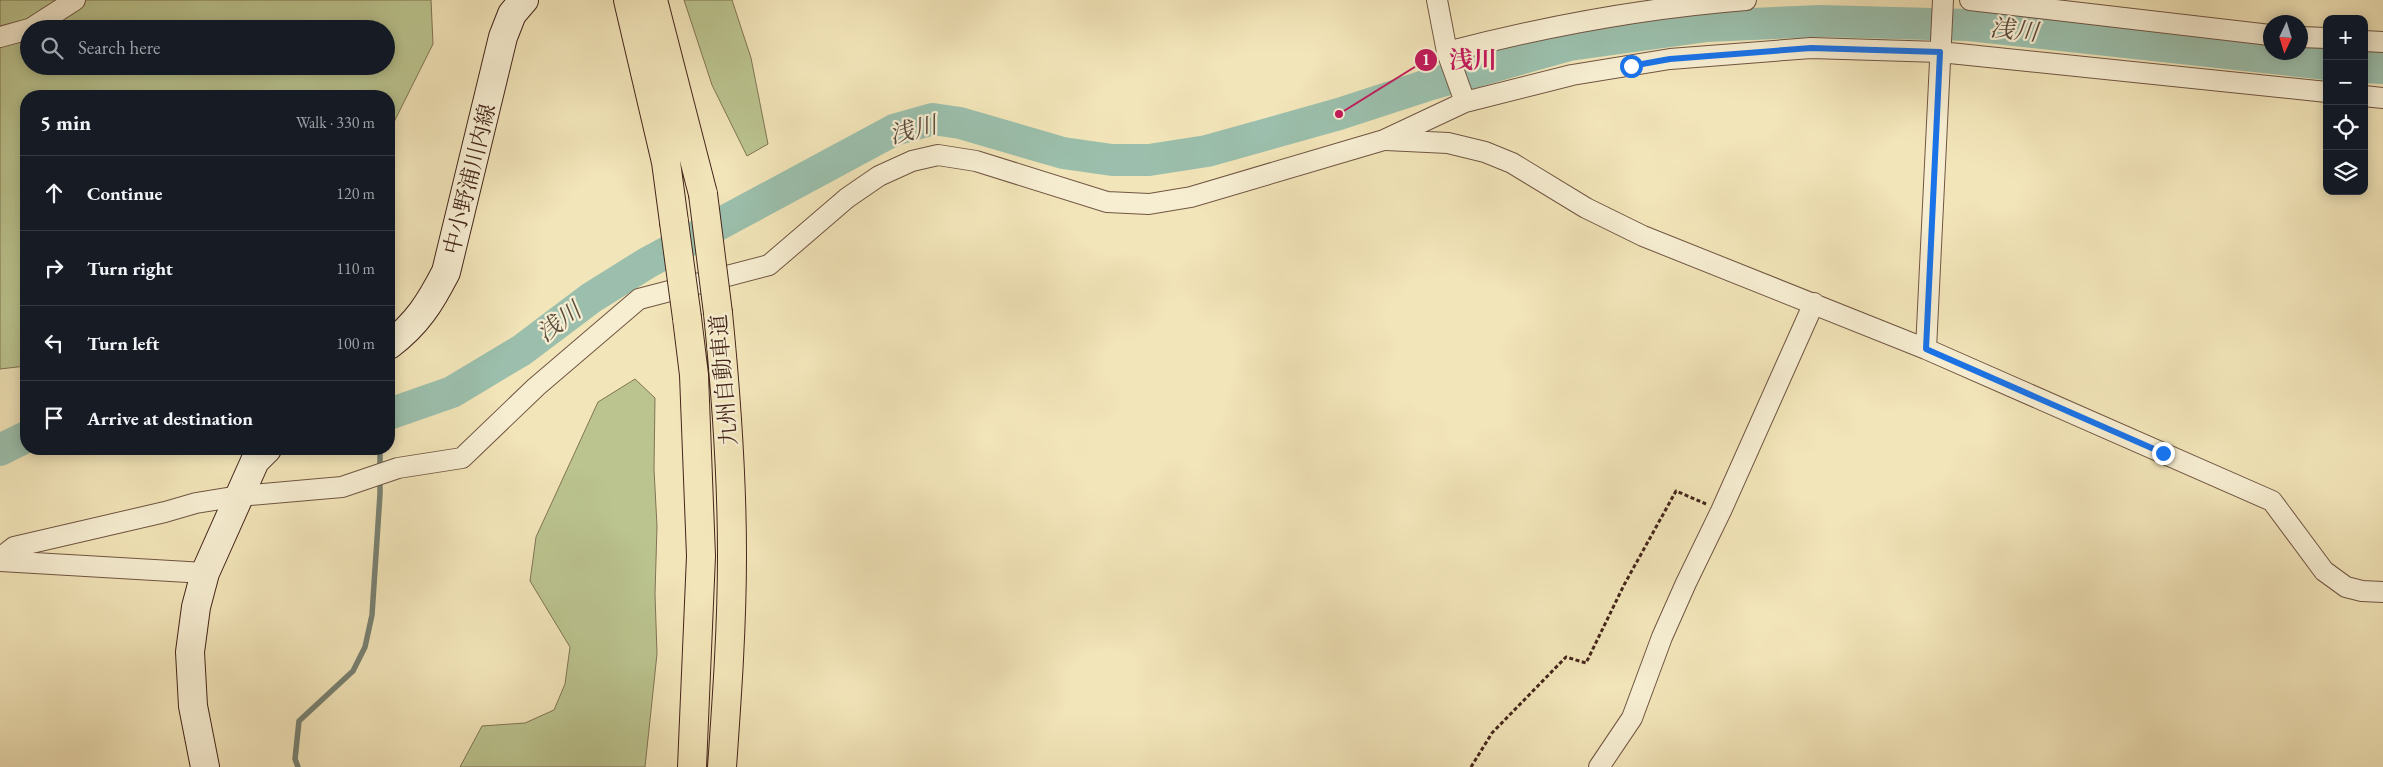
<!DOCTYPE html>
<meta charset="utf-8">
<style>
body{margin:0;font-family:"EB Garamond","Noto Serif JP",serif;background:#20242c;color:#f1f3f6}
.controls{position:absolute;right:15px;top:15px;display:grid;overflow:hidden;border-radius:10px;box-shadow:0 2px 12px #0003}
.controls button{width:45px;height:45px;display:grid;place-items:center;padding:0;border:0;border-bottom:1px solid #363941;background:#171b24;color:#f1f3f6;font:25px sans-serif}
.compass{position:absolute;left:2263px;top:15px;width:45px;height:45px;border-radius:50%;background:#171b24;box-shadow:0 2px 12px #0003;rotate:184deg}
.stop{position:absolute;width:15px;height:15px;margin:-11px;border:4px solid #1a73e8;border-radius:50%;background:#fff}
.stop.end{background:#1a73e8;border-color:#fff;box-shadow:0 1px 5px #0008}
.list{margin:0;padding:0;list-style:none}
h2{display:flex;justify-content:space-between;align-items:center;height:65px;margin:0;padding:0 20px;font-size:21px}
h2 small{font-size:16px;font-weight:400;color:#9ea1a6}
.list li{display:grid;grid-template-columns:32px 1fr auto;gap:15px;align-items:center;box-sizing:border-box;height:75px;padding:0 20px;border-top:1px solid #363941}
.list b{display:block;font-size:19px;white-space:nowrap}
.list em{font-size:16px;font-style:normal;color:#9ea1a6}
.icon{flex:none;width:28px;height:28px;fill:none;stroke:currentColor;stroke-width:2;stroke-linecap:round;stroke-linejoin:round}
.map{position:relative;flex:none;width:2383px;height:767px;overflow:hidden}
.search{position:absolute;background:#171b24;box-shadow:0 2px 12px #0003;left:20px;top:20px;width:375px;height:55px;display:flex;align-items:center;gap:12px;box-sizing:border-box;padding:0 18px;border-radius:28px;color:#9ea1a6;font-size:19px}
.panel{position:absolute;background:#171b24;box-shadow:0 2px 12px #0003;left:20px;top:90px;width:375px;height:365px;border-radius:20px}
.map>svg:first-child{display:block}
</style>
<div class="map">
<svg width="2383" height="767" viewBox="0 0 2383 767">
<rect width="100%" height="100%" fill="#f2e5b9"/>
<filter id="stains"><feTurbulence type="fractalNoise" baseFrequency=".004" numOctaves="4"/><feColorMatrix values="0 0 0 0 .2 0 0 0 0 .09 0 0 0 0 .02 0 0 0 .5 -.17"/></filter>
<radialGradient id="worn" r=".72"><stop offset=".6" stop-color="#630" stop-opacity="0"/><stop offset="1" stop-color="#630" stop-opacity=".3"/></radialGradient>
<path fill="#bbc48f" stroke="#807454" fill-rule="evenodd" d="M0 0H431L433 44 389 132V96H26V366L0 369ZM29 29H386V66H29Z
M684 0H732L751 58 768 144 747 156 712 85Z
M635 379 655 398 654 469 657 526 655 594 657 654 645 767H460L482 726 525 723 554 710 565 684 570 647 530 581 536 537 598 402Z"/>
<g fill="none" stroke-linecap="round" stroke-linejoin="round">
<path stroke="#788172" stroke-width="5.5" d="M389 420 392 412
M298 767 295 759 299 721 353 671 365 647 372 615 380 494V449"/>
<path stroke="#9bbfac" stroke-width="32" d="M2364 67 2383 68
M389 414 452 392 522 350 591 298 647 263 894 130 933 119 960 123 1063 153 1112 160H1149L1207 151 1339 114 1431 84 1569 45 1707 26 1820 21 1969 25 2327 64
M0 450 26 437"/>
<g stroke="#705542" stroke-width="22">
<path id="minor" d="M1437 0 1447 52 1465 102
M1970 0 2270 35
M30 29 75 0
M0 37 29 29
M2300 37 2327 38
M2364 41 2383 42
M1447 52C1546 26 1645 8 1746 0
M2364 96 2383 98
M1386 140 1448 143 1485 152 1512 163 1586 208 1643 236 1926 349 2272 501 2324 571 2346 587 2362 591 2383 592
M1926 349 1943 0
M0 558 14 547 165 512 196 503 239 496 342 487 398 468 462 458 536 387 639 299 769 265 847 198 879 176 912 161 938 155 976 161 1107 202 1149 204 1191 197 1350 150 1384 140 1465 102 1572 75 1670 59 1811 48 1940 52 2327 92
M0 561 205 573
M1599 767 1632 718 1662 637 1686 583 1721 511 1814 303"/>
</g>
<g stroke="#44251a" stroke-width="30">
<path id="secondary" d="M389 345C417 324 430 303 446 272L503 37 512 14 524 0
M205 767 193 706 190 652 196 607 205 573 255 461 267 449"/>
</g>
<g stroke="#44251a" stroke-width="30">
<path id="motorway" d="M628 0 666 162 674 222
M653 0 703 194
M718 313C726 393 732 474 732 555 732 626 727 697 722 767
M687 318 694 375 701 556 692 767"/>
</g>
<path stroke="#44251a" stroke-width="3" stroke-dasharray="4 2.5" stroke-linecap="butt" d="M1471 767 1492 733 1566 657 1586 663 1624 585 1676 491 1706 504"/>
<use href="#minor" stroke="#f7eed2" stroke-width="20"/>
<use href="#secondary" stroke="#f7eed2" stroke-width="28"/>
<use href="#motorway" stroke="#f2e5b9" stroke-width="28"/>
<g stroke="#44251a" stroke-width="30" stroke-linecap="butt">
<path id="motorway-bridge" d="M703 194 718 313
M674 222 687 318"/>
</g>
<use href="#motorway-bridge" stroke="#f2e5b9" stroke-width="28"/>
</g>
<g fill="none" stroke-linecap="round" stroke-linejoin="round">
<path stroke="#1a73e8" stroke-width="6" d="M1631 66 1670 59 1811 48 1940 52 1926 349 2163 453"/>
</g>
<g text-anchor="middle" stroke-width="4.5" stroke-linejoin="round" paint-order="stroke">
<g font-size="22" fill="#44251a" stroke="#f7eed2">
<text transform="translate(469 179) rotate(-76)" y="8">中小野浦川内線</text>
<text transform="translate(723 380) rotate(-95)" y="8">九州自動車道</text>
</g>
<g font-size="24" font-style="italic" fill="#5a4c3e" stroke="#f7eed2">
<text transform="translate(2014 30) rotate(6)" y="8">浅川</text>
<text transform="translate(913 130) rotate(-14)" y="8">浅川</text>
<text transform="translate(559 322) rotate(-37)" y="8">浅川</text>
</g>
</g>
<path fill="none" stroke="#c2185b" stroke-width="2" d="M1339 114L1426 60"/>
<g fill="#c2185b" stroke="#f7eed2" stroke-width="2">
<circle cx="1339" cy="114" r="5"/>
<circle cx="1426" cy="60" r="12"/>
</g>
<g font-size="15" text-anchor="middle" font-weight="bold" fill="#fff">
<text x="1426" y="65">1</text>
</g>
<g font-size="24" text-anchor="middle" font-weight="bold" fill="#c2185b" stroke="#f7eed2" stroke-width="4.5" stroke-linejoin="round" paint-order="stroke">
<text x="1473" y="68">浅川</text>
</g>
<rect width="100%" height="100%" filter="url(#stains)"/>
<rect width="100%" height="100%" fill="url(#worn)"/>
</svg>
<div class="controls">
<button>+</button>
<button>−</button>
<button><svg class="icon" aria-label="locate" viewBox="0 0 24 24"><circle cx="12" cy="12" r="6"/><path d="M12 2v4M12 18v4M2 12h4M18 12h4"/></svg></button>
<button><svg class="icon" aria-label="layers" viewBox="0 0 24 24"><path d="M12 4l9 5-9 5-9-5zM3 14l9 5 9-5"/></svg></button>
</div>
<svg class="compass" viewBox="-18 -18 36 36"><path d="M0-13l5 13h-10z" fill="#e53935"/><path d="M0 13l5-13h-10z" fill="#9ea1a6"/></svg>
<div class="stop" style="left:1631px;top:66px"></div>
<div class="stop end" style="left:2163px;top:453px"></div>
<div class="search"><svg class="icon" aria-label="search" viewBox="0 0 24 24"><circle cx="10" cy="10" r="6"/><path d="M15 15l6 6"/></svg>Search here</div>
<section class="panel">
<h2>5 min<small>Walk · 330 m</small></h2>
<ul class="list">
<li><svg class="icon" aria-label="ahead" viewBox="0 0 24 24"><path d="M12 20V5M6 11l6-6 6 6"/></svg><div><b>Continue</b></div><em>120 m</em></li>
<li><svg class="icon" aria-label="right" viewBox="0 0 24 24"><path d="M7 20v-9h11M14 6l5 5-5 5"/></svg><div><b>Turn right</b></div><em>110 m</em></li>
<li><svg class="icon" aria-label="left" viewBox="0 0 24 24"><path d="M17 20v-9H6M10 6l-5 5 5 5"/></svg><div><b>Turn left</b></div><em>100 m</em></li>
<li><svg class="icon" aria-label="arrive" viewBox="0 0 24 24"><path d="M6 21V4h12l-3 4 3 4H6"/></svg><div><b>Arrive at destination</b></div></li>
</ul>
</section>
</div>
